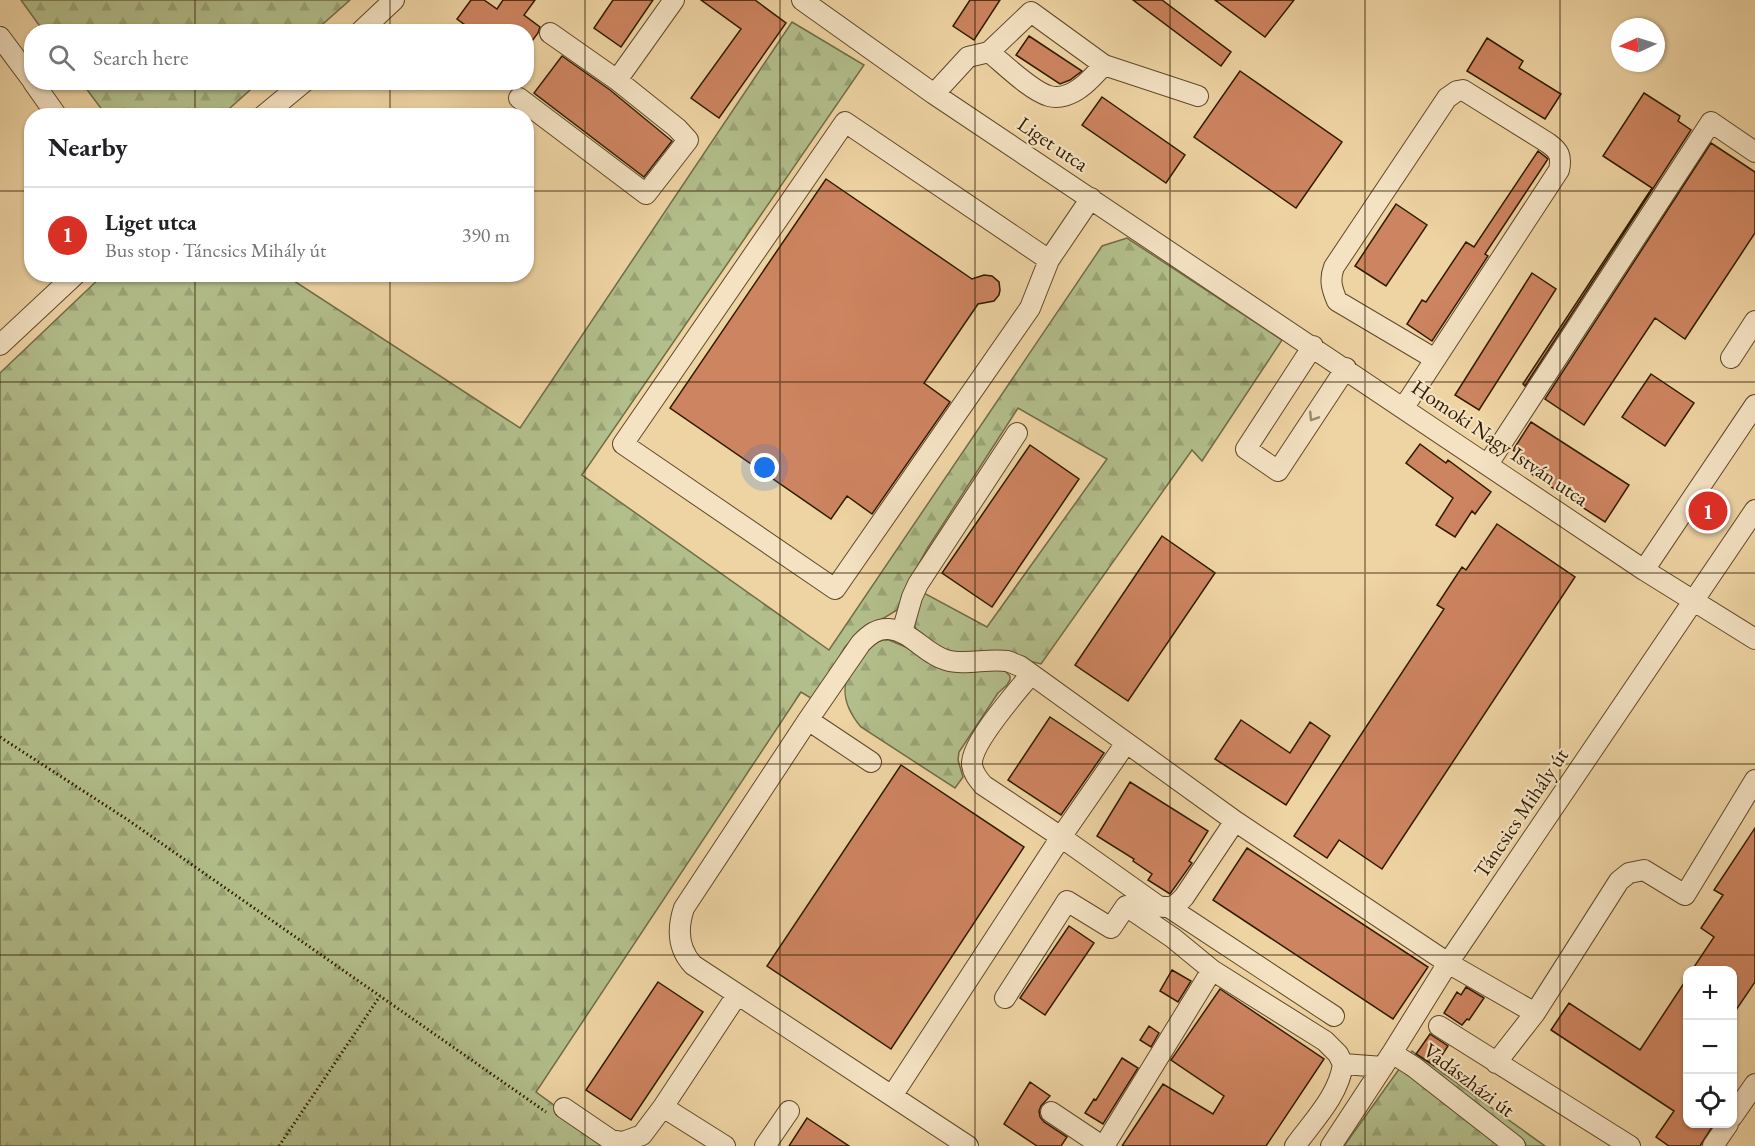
<!DOCTYPE html>
<meta charset="utf-8">
<style>
body{margin:0;font-family:"EB Garamond",serif;background:#f2f2f2;color:#202124}
.controls{position:absolute;right:18px;bottom:18px;display:grid;overflow:hidden;border-radius:12px;box-shadow:0 2px 4px #0004}
.controls button{width:54px;height:54px;display:grid;place-items:center;padding:0;border:0;border-bottom:2px solid #e0e0e0;background:#fff;color:#202124;font:30px sans-serif}
.compass{position:absolute;left:1611px;top:18px;width:54px;height:54px;border-radius:50%;background:#fff;box-shadow:0 2px 4px #0004;rotate:266deg}
.you{position:absolute;left:765px;top:468px;width:21px;height:21px;margin:-15px;border:4px solid #fff;border-radius:50%;background:#1a73e8;box-shadow:0 0 0 9px #1a73e833}
.badge{display:grid;place-items:center;width:39px;height:39px;border-radius:50%;background:#d93025;color:#fff;font-size:20px;font-weight:700}
.pin{position:absolute;translate:-50% -50%;border:3px solid #fff;box-shadow:0 2px 6px #0006}
.list{margin:0;padding:0;list-style:none}
h2{display:flex;justify-content:space-between;align-items:center;height:78px;margin:0;padding:0 24px;font-size:26px}
h2 small{font-size:20px;font-weight:400;color:#757577}
.list li{display:grid;grid-template-columns:39px 1fr auto;gap:18px;align-items:center;box-sizing:border-box;height:96px;padding:0 24px;border-top:2px solid #e0e0e0}
.list b{display:block;font-size:22px;white-space:nowrap}
.list p{margin:0;font-size:20px;white-space:nowrap;color:#757577}
.list em{font-size:20px;font-style:normal;color:#757577}
.icon{flex:none;width:33px;height:33px;fill:none;stroke:currentColor;stroke-width:2;stroke-linecap:round;stroke-linejoin:round}
.map{position:relative;flex:none;width:1755px;height:1146px;overflow:hidden}
.search{position:absolute;background:#fff;box-shadow:0 2px 4px #0004;left:24px;top:24px;width:510px;height:66px;display:flex;align-items:center;gap:15px;box-sizing:border-box;padding:0 21px;border-radius:24px;color:#757577;font-size:22px}
.panel{position:absolute;background:#fff;box-shadow:0 2px 4px #0004;left:24px;top:108px;width:510px;height:174px;border-radius:24px}
.map>svg:first-child{display:block}
</style>
<div class="map">
<svg width="1755" height="1146" viewBox="0 0 1755 1146">
<defs>
<pattern id="forest-firs" width="22" height="20" patternUnits="userSpaceOnUse" patternTransform="scale(1.5)"><rect width="22" height="20" fill="#b2be8b"/><path d="M5 1l3.5 6h-7zM16 11l3.5 6h-7z" fill="#99a376"/></pattern>
</defs>
<rect width="100%" height="100%" fill="#eed3a3"/>
<filter id="stains"><feTurbulence type="fractalNoise" baseFrequency=".00333" numOctaves="4"/><feColorMatrix values="0 0 0 0 .2 0 0 0 0 .09 0 0 0 0 .02 0 0 0 .5 -.17"/></filter>
<radialGradient id="worn" r=".72"><stop offset=".6" stop-color="#630" stop-opacity="0"/><stop offset="1" stop-color="#630" stop-opacity=".3"/></radialGradient>
<path fill="url(#forest-firs)" stroke="#716c46" stroke-width="1.5" d="M21 0H350L315 31 44 32Z
M792 22 864 65 582 475 829 650 1102 246 1127 238 1282 340 1202 461 1192 450 1041 664 1009 656 948 653 934 647 917 631 914 624 915 614 924 593 987 627 1107 459 1018 408 927 549 910 580 897 610 856 635 845 647 814 700 801 692 536 1092 611 1146H0V373L103 275H285L520 428Z
M82 83H258L221 116 106 115Z
M883 640H889L908 648 1005 671 1010 676V680L1007 685 998 693 959 752 958 760 963 777 955 788 861 727C839 701 839 677 864 653 870 647 875 642 883 640Z
M1412 1051 1545 1146H1344Z"/>
<path fill="#cd8460" stroke="#301b00" stroke-width="1.5" d="M471 0H484L497 9 503 0H535L524 15 540 27 538 33 526 49V32H475L457 19Z
M613 0H653L621 47 594 28Z
M701 0H755L786 23 719 118 691 98 741 29Z
M970 0H1000L974 40 953 26Z
M1133 0H1162L1231 52 1221 66Z
M1215 0H1294L1265 37Z
M1029 36 1082 71 1070 80 1060 84 1016 55Z
M1487 38 1523 61 1519 68 1561 94 1545 119 1467 71Z
M562 56 610 90 672 141 644 177 534 93Z
M1240 71 1342 142 1296 208 1194 137Z
M1644 93 1680 116 1678 121 1691 130 1525 386 1523 384 1652 188 1603 156Z
M1102 97 1185 155 1166 183 1082 125Z
M1711 143 1755 172V233L1685 339 1655 318 1584 425 1545 399Z
M1538 151 1548 159 1485 254 1488 256 1432 341 1407 324 1422 300 1426 302 1466 242 1474 247Z
M826 179 972 279 984 275 992 276 999 282 1000 290 999 295 994 301 978 304 924 383 950 402 872 514 847 496 831 519 670 408Z
M1396 204 1427 225 1386 286 1355 266Z
M1532 273 1556 289 1479 410 1455 395Z
M1651 374 1694 403 1665 446 1622 417Z
M1531 422 1629 485 1605 522 1530 473 1536 466 1513 450Z
M1420 444 1446 463 1448 460 1491 492 1475 514 1472 511 1455 537 1436 525 1453 498 1406 463Z
M1030 445 1079 479 992 607 942 573Z
M1497 524 1575 577 1382 869 1339 840 1327 858 1294 836 1444 609 1437 605 1462 567 1466 570Z
M1162 536 1215 573 1128 701 1075 665Z
M1050 717 1104 753 1061 815 1008 780Z
M1241 720 1290 753 1310 722 1330 736 1286 805 1215 759Z
M901 765 1024 847 891 1049 767 966Z
M1130 782 1208 831 1189 861 1192 863 1170 894 1148 880 1152 874 1133 861 1134 859 1097 836Z
M1755 828V982L1732 1016V970H1692L1714 937 1701 928 1723 895 1714 890Z
M1247 848 1428 967 1393 1019 1213 900Z
M1069 926 1094 943 1045 1015 1020 998Z
M1172 970 1191 981 1178 1002 1160 991Z
M1688 977V1124H1714L1700 1146H1669L1656 1137 1674 1111 1551 1030 1569 1003 1640 1050Z
M658 982 703 1012 631 1120 586 1090Z
M1466 987 1484 998 1469 1020 1467 1019 1462 1025 1444 1013 1457 992 1461 995Z
M1220 989 1324 1059 1266 1146H1122L1163 1084 1213 1114 1224 1096 1171 1060Z
M1149 1026 1159 1033 1151 1047 1140 1040Z
M1430 1034 1448 1046 1435 1066 1416 1054Z
M1122 1058 1138 1068 1103 1124 1085 1113 1094 1099 1096 1100Z
M1030 1082 1050 1096 1041 1106 1039 1111 1040 1117 1044 1122 1067 1137 1061 1146H1037L1004 1124Z
M807 1118 849 1146H789Z"/>
<g fill="none" stroke-linecap="round" stroke-linejoin="round">
<g stroke="#604929" stroke-width="22">
<path id="minor" d="M802 0 934 94 1644 570 1755 639
M360 32 394 0
M550 33 617 80 674 0
M0 37 32 80
M989 52C1004 64 1031 91 1049 96 1060 99 1072 94 1080 88 1089 82 1096 73 1104 65
M33 82 57 116
M934 94 968 57 989 52 1031 12 1104 65 1198 96
M519 98 646 194 688 140 677 128 617 80
M263 116 304 82
M1049 260 845 122 623 444 835 589 1030 308 1049 260 1091 198
M0 345 76 274
M1313 346 1246 449 1278 471 1346 368
M1731 358 1755 321
M1404 407 1559 170C1562 156 1559 151 1548 143L1463 90 1457 91 1447 98 1334 267C1329 280 1332 289 1337 301L1435 359
M1488 464 1711 122 1755 152
M1644 570 1755 405
M902 632 912 597 918 584 1017 433
M1031 674C1017 692 970 743 972 765 973 773 978 779 983 785L1061 837 1126 743
M808 720 871 762
M1170 908 1334 1016
M1005 998 1067 901 1111 928 1126 906 1173 938 1212 970 1325 1041 1338 1054 1343 1064 1383 1067
M1535 1013 1619 881 1629 873 1644 870 1685 895 1755 780
M1439 1026 1630 1146
M1392 1053 1414 1067 1515 1146
M892 1096 693 965C678 949 677 929 684 908L808 720 861 643C869 635 877 628 889 629 911 631 925 654 946 660 965 666 987 658 1007 661 1011 662 1016 665 1020 666L1235 821
M663 1107 725 1146
M564 1108 611 1140 623 1142 642 1135 663 1107 737 995
M1051 1112 1102 1146
M1732 1117 1755 1084
M765 1146 789 1111
M968 1146 892 1096 1061 837 1158 906C1171 909 1176 906 1184 897L1235 821 1448 963 1535 1013 1496 1063
M1104 1146 1212 970
M1295 1146C1313 1121 1339 1095 1343 1064
M1331 1146 1392 1053 1448 963 1755 510
M1713 1146 1728 1124"/>
</g>
<path stroke="#301b00" stroke-width="3" stroke-dasharray="1.5 3" stroke-linecap="butt" d="M0 737 128 820 546 1112
M279 1146 380 996"/>
<use href="#minor" stroke="#f4e2c3" stroke-width="20"/>
</g>
<defs><path id="oneway-chevron" d="M-2-3.5L2.5 0L-2 3.5" fill="none" stroke-width="1.6" stroke-linecap="round" stroke-linejoin="round" transform="scale(1.5)"/></defs>
<use stroke="#9c886b" href="#oneway-chevron" transform="translate(1313 417) rotate(123)"/>
<path fill="none" stroke="#301b00" stroke-width="1.5" stroke-opacity="0.55" d="M195 0V32M390 0V32M585 0V1146M780 0V1146M975 0V1146M1170 0V1146M1365 0V1146M1560 0V1146M195 82V116M390 82V116M0 191H32M526 191H1755M195 274V1146M390 274V1146M0 382H1755M0 573H1755M0 764H1755M0 955H1755"/>
<g text-anchor="middle" stroke-width="4.5" stroke-linejoin="round" paint-order="stroke">
<g font-size="21" fill="#301b00" stroke="#f4e2c3">
<text transform="translate(1053 144) rotate(34)" y="7">Liget utca</text>
<text transform="translate(1500 443) rotate(34)" y="7">Homoki Nagy István utca</text>
<text transform="translate(1521 813) rotate(-56)" y="7">Táncsics Mihály út</text>
<text transform="translate(1469 1080) rotate(37)" y="7">Vadászházi út</text>
</g>
</g>
<rect width="100%" height="100%" filter="url(#stains)"/>
<rect width="100%" height="100%" fill="url(#worn)"/>
</svg>
<div class="controls">
<button>+</button>
<button>−</button>
<button><svg class="icon" aria-label="locate" viewBox="0 0 24 24"><circle cx="12" cy="12" r="6"/><path d="M12 2v4M12 18v4M2 12h4M18 12h4"/></svg></button>
</div>
<svg class="compass" viewBox="-18 -18 36 36"><path d="M0-13l5 13h-10z" fill="#e53935"/><path d="M0 13l5-13h-10z" fill="#757577"/></svg>
<div class="you"></div>
<div class="pin badge" style="left:1708px;top:511px">1</div>
<div class="search"><svg class="icon" aria-label="search" viewBox="0 0 24 24"><circle cx="10" cy="10" r="6"/><path d="M15 15l6 6"/></svg>Search here</div>
<section class="panel">
<h2>Nearby<small></small></h2>
<ul class="list">
<li><span class="badge">1</span><div><b>Liget utca</b><p>Bus stop · Táncsics Mihály út</p></div><em>390 m</em></li>
</ul>
</section>
</div>
